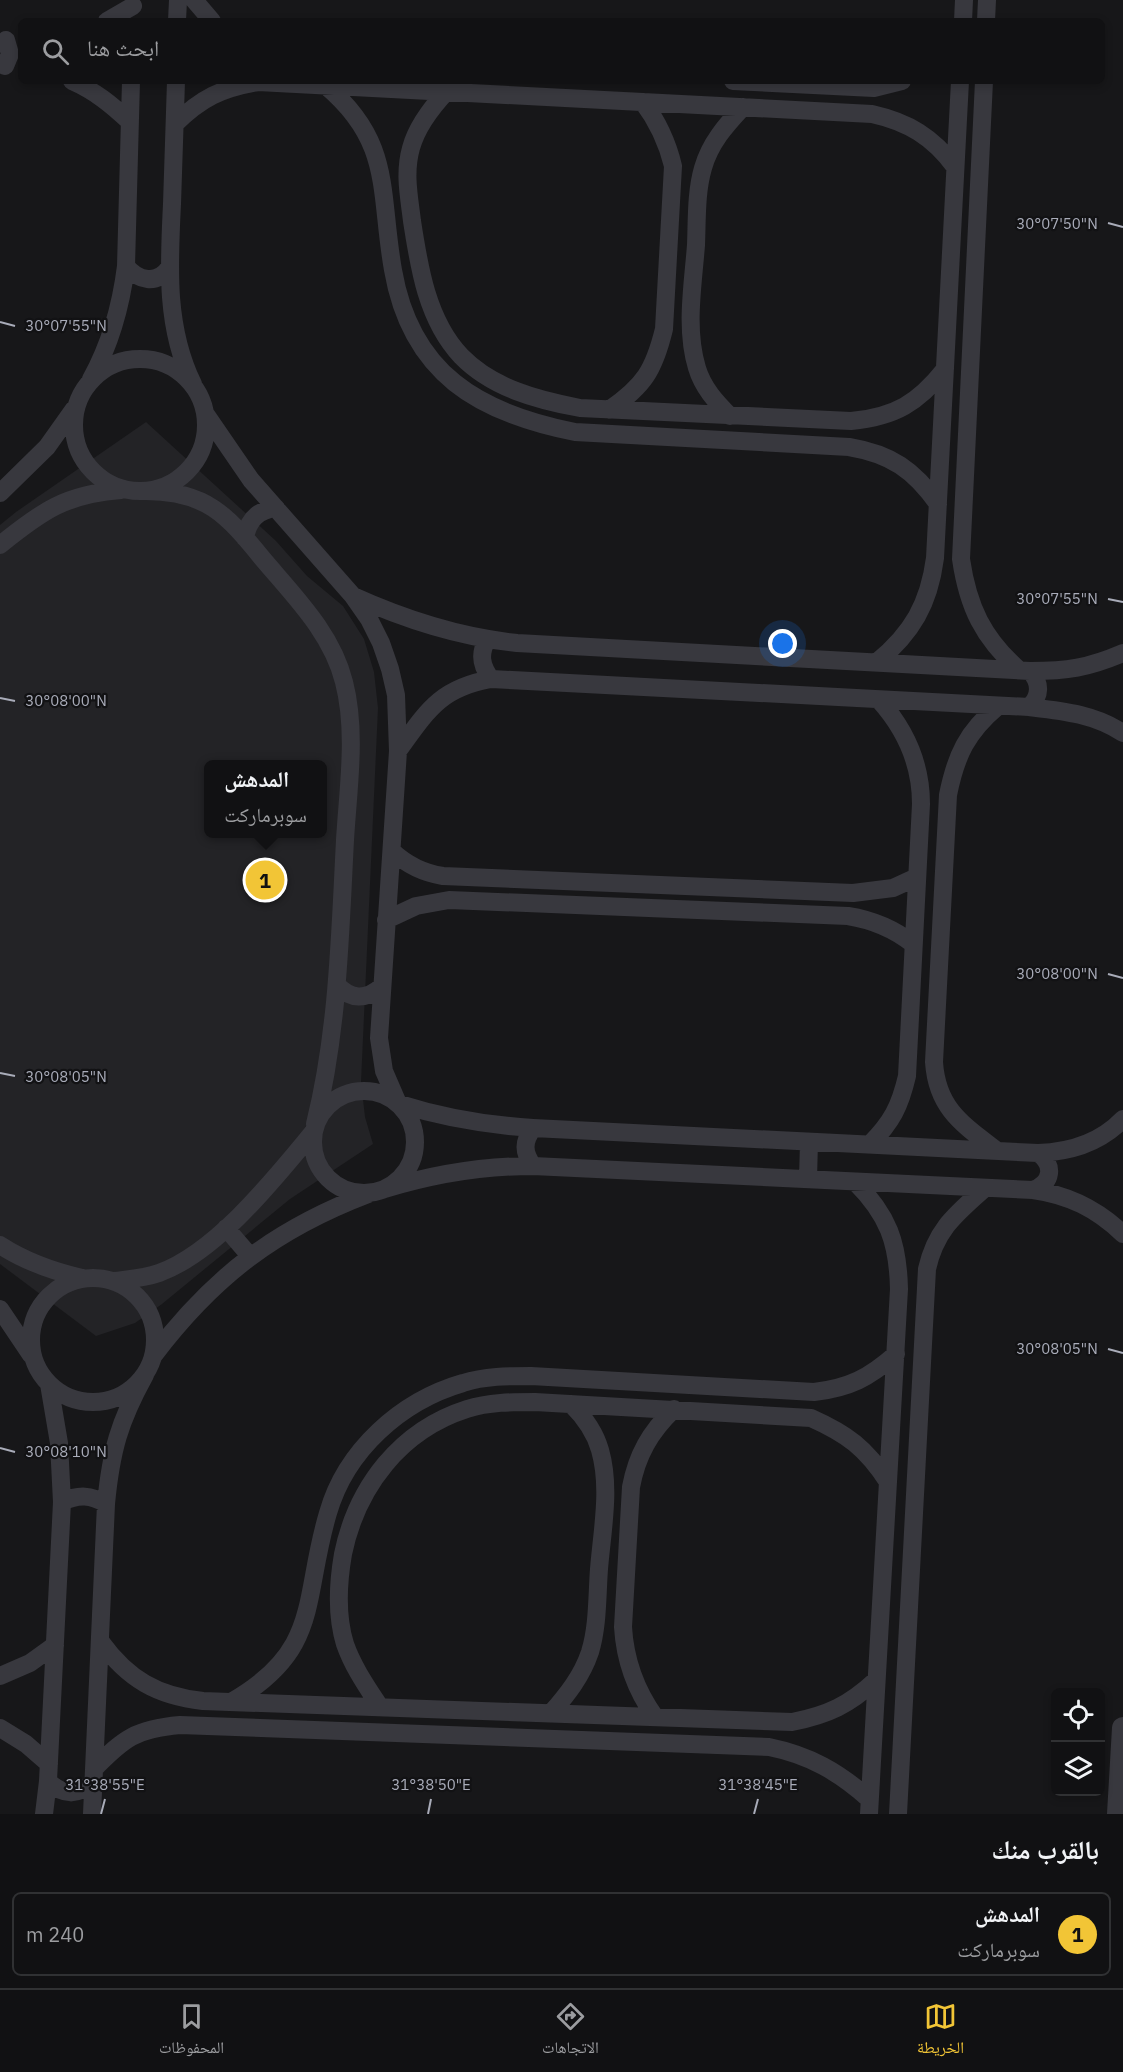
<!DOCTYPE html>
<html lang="ar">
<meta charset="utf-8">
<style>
body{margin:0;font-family:"IBM Plex Sans","Noto Naskh Arabic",sans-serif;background:#1a1a1c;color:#f1f3f6;direction:rtl}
.controls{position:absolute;right:18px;bottom:18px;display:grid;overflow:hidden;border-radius:9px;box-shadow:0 3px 9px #0003}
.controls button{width:54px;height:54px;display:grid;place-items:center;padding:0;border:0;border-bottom:2px solid #303133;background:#111113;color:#f1f3f6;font:30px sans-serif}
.you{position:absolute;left:783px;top:644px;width:21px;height:21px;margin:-15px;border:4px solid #fff;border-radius:50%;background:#1a73e8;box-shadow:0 0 0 9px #1a73e833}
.badge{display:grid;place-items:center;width:39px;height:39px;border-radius:50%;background:#f2c536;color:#111;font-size:20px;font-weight:700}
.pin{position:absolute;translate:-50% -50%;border:3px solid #fff;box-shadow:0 2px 6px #0006}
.popup{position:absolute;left:204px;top:760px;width:123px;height:78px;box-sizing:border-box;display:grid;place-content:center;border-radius:9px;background:#111113;filter:drop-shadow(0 2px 4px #0005);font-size:20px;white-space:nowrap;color:#9c9da0}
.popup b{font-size:22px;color:#f1f3f6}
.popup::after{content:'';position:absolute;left:50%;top:100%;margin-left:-12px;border:12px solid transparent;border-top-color:#111113}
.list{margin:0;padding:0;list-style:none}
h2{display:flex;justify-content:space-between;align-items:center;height:78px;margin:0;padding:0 24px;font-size:26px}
h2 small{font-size:20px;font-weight:400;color:#9c9da0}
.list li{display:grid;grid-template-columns:39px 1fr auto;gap:18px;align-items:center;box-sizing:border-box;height:84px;margin:0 12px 12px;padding:0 12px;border:2px solid #303133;border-radius:9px}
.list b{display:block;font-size:22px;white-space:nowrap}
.list p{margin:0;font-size:20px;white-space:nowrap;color:#9c9da0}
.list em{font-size:20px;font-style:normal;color:#9c9da0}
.icon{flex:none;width:33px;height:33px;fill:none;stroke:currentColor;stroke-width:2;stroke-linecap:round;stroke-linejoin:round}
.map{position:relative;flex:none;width:1123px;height:1814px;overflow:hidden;direction:ltr}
.search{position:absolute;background:#111113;box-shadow:0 3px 9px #0003;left:18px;right:18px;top:18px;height:66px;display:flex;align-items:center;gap:15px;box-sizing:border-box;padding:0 21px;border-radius:9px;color:#9c9da0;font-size:22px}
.sheet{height:174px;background:#111113}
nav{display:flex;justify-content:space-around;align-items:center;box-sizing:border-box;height:84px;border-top:2px solid #303133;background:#111113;font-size:16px;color:#9c9da0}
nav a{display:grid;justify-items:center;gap:3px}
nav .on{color:#f2c536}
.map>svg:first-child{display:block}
</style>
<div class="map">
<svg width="1123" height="1814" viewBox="0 0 1123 1814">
<rect width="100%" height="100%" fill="#171719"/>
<path fill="#232326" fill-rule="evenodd" d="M146 422 276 541 307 576 343 606 364 639 374 672 378 708 361 1082 365 1117 373 1144 290 1199 162 1304 135 1323 96 1336 0 1264V525L16 512ZM208 764H322V834H208Z"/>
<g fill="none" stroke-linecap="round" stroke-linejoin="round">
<path stroke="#38383e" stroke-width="18" d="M194 0 212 21
M107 21 133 6
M177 21 178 0
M963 21 964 0
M986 21 987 0
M5 66 10 54 6 40
M72 81C95 91 112 105 130 122
M176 81C175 122 173 163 172 204 169 265 165 327 193 384
M733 81 874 88 902 81
M984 81 961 559C968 607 983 638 1019 670
M325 85C393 142 379 191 393 270 411 374 479 413 575 432L849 447C891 454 914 470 938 504
M447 91C431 108 417 126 411 148 404 173 409 196 412 221 419 267 427 320 461 356 492 388 537 400 580 408L851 421C895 417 918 403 945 369
M175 124C201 98 222 88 258 82L872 114C908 122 933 137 955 167
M126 266C138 281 157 285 169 268
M74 425a66 66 0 1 1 132 0a66 66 0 1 1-132 0Z
M91 379C111 343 121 306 126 266L131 81
M609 410C644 386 654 370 664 329L673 166C667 141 658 122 643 102
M205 413 251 480 353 596 369 619 381 643 390 669 396 695 398 751 379 1038 384 1071 397 1101
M730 416C716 402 703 388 697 368 685 329 693 285 696 245 697 219 696 192 703 168 710 143 726 125 743 107
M146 491C206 491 227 515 262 558 294 596 332 633 344 682 357 732 348 789 345 840 340 936 338 1031 315 1124
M0 493 47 447 74 409
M245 538C248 520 258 510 276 508
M0 545C42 511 66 494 121 490
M353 596C406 620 459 637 517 643L1030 671C1067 671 1088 668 1123 653
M487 640C479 654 481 666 491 679
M877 662C912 633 929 604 935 558L960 81
M1029 707C1041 696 1041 683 1030 671
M398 751C427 711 440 688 491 679L1029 707C1063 711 1094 714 1123 733
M392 851C407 865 423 873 443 876L853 893 893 888 917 877
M386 920 416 906 449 900 848 916C873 920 893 928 913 944
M337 985C351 1000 366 1000 381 987
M313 1142a51 51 0 1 1 102 0a51 51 0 1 1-102 0Z
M400 1104C444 1118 487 1125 533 1128L1038 1153C1070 1152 1101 1142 1123 1119
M533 1128C523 1142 523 1152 533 1166
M870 1144C892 1122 900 1106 907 1076L921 804C921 763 906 730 879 700
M996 1150C962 1124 937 1108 934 1062L948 795C956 755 967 732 998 706
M808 1179 809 1142
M855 1182C888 1215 898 1242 899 1289L869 1814
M385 1189C434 1174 481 1166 533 1166L1033 1190C1069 1195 1097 1209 1123 1234
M1033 1190C1052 1183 1055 1165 1038 1153
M226 1228 250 1256
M0 1245C26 1262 52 1271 82 1278
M31 1340a62 62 0 1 1 124 0a62 62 0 1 1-124 0Z
M114 1281C129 1279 145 1278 159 1273 217 1252 275 1178 314 1131
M0 1309 31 1355
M154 1355C214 1276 276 1229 368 1194
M62 1502C79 1494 91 1495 106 1504
M101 1642C128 1679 157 1696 203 1701L792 1722C828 1715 849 1705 876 1680
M0 1676 30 1663 55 1645
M231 1702C322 1650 302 1600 328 1513 346 1450 401 1401 463 1383 485 1376 508 1376 531 1376L814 1392C849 1388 869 1378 896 1354
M380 1707C367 1687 353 1667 345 1644 336 1615 338 1583 343 1554 357 1486 401 1430 467 1409 489 1402 512 1402 535 1402L811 1418C847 1434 866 1448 888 1482
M551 1713C567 1695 582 1676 590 1652 598 1626 597 1596 599 1569 602 1531 611 1488 600 1450 595 1432 584 1417 571 1404
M655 1717C635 1689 625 1661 623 1627L631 1487C637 1455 650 1432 674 1409
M0 1728 26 1744 49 1764
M94 1769C124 1738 136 1729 180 1725L769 1747C809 1755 839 1772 869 1799
M48 1781C63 1796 78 1796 93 1782
M44 1814 48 1781 62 1502 59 1443 49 1384
M92 1814 106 1504C111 1451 119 1422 145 1375
M898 1814 927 1269C936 1229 956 1214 985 1188"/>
<path stroke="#38383e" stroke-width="22" d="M1118 1814 1123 1728"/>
</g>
<path fill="none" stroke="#a9acb9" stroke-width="2" d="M1108 223 1123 227M0 322 15 326M1108 599 1123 602M0 698 15 701M1108 974 1123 978M0 1073 15 1076M1108 1349 1123 1353M0 1448 15 1452M101 1814 105 1799M428 1814 431 1799M754 1814 758 1799"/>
<g font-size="15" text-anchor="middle" fill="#a9acb9" stroke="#121214" stroke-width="4.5" stroke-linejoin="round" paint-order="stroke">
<text x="1057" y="229">30°07'50"N</text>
<text x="66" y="331">30°07'55"N</text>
<text x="1057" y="604">30°07'55"N</text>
<text x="66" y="706">30°08'00"N</text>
<text x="1057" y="979">30°08'00"N</text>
<text x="66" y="1082">30°08'05"N</text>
<text x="1057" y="1354">30°08'05"N</text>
<text x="66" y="1457">30°08'10"N</text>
<text x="105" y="1790">31°38'55"E</text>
<text x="431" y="1790">31°38'50"E</text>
<text x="758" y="1790">31°38'45"E</text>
</g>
</svg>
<div class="controls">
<button><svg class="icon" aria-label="locate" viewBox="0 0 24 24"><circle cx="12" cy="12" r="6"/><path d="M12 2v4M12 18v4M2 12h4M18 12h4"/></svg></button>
<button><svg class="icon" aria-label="layers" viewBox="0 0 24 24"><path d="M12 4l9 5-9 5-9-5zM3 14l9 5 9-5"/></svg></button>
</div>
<div class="you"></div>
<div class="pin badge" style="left:265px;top:880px">1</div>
<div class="popup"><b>المدهش</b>سوبرماركت</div>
<div class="search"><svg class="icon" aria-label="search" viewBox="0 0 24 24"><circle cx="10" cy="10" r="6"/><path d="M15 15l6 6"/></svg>ابحث هنا</div>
</div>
<section class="sheet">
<h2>بالقرب منك<small></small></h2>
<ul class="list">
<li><span class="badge">1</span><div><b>المدهش</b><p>سوبرماركت</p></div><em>240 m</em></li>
</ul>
</section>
<nav>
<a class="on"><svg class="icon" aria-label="map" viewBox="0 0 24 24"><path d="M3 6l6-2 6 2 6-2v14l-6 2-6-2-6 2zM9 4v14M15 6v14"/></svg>الخريطة</a>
<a><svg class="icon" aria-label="directions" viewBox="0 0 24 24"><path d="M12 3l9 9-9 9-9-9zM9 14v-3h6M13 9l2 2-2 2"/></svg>الاتجاهات</a>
<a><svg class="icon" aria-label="saved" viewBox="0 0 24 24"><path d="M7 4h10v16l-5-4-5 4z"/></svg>المحفوظات</a>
</nav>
